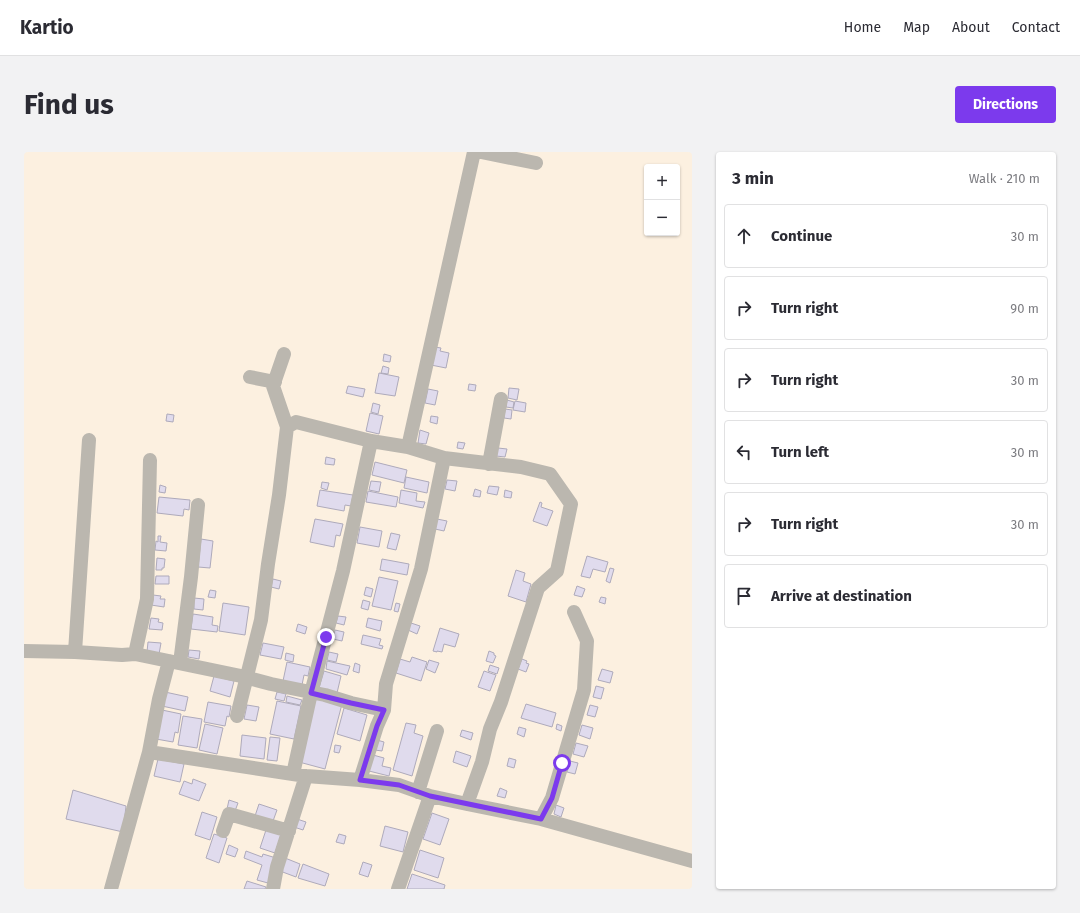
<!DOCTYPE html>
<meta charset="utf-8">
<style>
body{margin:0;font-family:"Fira Sans",sans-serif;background:#f2f2f3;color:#2b2b33}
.controls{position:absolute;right:12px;top:12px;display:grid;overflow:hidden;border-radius:4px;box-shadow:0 1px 3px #0004}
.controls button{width:36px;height:36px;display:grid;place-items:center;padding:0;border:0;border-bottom:1px solid #e1e1e2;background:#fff;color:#2b2b33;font:20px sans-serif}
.stop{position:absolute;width:12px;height:12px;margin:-9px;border:3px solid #7c3aed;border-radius:50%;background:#fff}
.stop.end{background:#7c3aed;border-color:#fff;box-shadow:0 1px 4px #0008}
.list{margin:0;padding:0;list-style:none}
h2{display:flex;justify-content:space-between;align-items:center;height:52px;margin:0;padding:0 16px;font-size:17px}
h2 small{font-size:13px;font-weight:400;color:#7c7c81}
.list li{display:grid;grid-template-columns:26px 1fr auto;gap:12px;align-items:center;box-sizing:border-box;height:64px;margin:0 8px 8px;padding:0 8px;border:1px solid #e1e1e2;border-radius:4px}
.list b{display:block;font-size:15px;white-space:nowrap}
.list em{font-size:13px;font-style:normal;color:#7c7c81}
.icon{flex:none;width:22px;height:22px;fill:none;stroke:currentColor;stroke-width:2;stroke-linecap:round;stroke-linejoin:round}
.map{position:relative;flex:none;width:668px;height:737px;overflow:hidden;border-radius:4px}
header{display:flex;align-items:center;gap:24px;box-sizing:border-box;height:56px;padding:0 20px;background:#fff;border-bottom:1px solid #e1e1e2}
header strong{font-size:19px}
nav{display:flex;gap:22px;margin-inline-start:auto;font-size:14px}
.intro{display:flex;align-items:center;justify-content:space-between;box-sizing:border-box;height:96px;padding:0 24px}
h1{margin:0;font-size:28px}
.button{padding:10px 18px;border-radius:4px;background:#7c3aed;color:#fff;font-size:14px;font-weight:700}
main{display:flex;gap:24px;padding:0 24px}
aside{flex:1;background:#fff;border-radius:4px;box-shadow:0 1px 3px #0004}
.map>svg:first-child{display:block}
</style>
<header>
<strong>Kartio</strong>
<nav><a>Home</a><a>Map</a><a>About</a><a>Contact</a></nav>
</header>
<div class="intro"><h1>Find us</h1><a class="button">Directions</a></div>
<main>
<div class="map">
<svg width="668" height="737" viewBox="0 0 668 737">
<rect width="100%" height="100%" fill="#fcf0e0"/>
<path fill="#e0dbed" stroke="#aeaabb" d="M411 195 417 196 416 199 425 201 422 216 407 213Z
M360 202 367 204 366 210 359 209Z
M359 214 365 216 364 222 357 221Z
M355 221 375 225 371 244 351 241Z
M445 232 452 233 451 239 444 238Z
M324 234 341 237 339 245 322 241Z
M485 236 495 237 493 248 484 246Z
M404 237 414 239 411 253 401 251Z
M483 248 490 250 489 256 482 255Z
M491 249 502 251 501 260 489 258Z
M349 251 356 253 354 262 347 260Z
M481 257 488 258 487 267 480 266Z
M346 261 359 264 355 282 342 279Z
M143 262 150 263 149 270 142 269Z
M407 264 414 265 413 272 406 270Z
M396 278 405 281 402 292 394 291Z
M434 290 441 291 439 297 433 296Z
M474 296 483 297 481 305 472 304Z
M302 305 311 307 310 313 301 312Z
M351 310 383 318 380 331 348 323Z
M382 325 405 330 403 341 380 336Z
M423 328 433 329 431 339 421 337Z
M347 329 357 330 355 340 345 338Z
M298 330 305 331 303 338 297 336Z
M136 333 142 335 141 341 135 340Z
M465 334 475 335 473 343 463 341Z
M451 337 457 339 456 345 449 344Z
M296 338 329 343 327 354 321 353 320 359 293 354Z
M377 338 393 341 392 349 401 350 399 356 375 351Z
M481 338 488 340 487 346 480 345Z
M344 339 374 345 372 355 342 350Z
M135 345 166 348 165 358 160 357 159 364 133 361Z
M516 350 518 351 517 355 529 359 523 374 509 369Z
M291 367 319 372 316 384 312 383 310 395 286 390Z
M413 367 423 369 420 379 411 377Z
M336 375 358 379 355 395 333 391Z
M367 381 376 383 372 398 363 396Z
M134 384H137L136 390 143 391 142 399 131 398 132 389 134 390Z
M177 387 189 389 186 416 174 415Z
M563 404 584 410 581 420 569 417 566 426 557 424Z
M133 406 141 407 140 416H138V418H132Z
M358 407 385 412 383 423 356 418Z
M586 416 590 417 586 431 582 429Z
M492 418 501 421 499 429 507 432 502 450 484 444Z
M132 424H145V432H131Z
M355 425 374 429 367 458 348 454Z
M249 427 257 429 255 437 247 435Z
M553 434 561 437 558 445 550 443Z
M342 435 349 437 347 445 340 443Z
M186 438 192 439 191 446 184 445Z
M129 443 137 444 136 447H141L140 455 127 453Z
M577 445 582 446 581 452 575 450Z
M170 446 180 447 179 458 170 457Z
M339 448 346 450 344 458 337 456Z
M199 451 225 455 221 483 195 479Z
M372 451 376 452 374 460 370 459Z
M169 462 189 465 188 473 194 474 193 480 167 477Z
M314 464 322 465 320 473 312 471Z
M127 466 135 467 134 470 139 471 138 478 125 477Z
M344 466 358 469 356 479 342 475Z
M387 471 396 474 393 482 384 478Z
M274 472 283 475 281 482 272 479Z
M416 476 435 482 431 495 420 492 418 500 413 499V500L409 499Z
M311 478 320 480 318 489 309 487Z
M339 483 357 487 355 493 359 494 358 497 337 492Z
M124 490 137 491 135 502 123 500Z
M239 491 260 495 257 507 236 503Z
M165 498 176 499 175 507 164 505Z
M465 499 470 501V503L472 504 469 511 462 509Z
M305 500 314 502 312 510 303 508Z
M262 501 270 503 269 510 261 508Z
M388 505 403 510 397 529 372 521 376 507 386 510Z
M498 507 503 509 502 511 505 512 502 520 494 517Z
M405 508 415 511 411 521 402 517Z
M303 509 326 514 323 523 302 517Z
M263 510 286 515 284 524 280 523 278 533 259 529Z
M331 511 336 513 335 521 329 519Z
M466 513 475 516 473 522 464 519Z
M578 517 589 520 586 531 574 528Z
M300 519 317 524 313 541 295 536Z
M460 519 472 523 466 539 454 535Z
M190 524 210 529 206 545 186 539Z
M572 534 580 536 577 547 569 545Z
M141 540 164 545 161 559 138 554Z
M253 540 262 542 260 549 251 547Z
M263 544 278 548 276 553 262 550Z
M292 545 318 552 301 617 275 610Z
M253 549 277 554 270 587 246 582Z
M184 550 207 554 205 565 203 564 201 574 180 570Z
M502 552 532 561 528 575 497 566Z
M223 553 235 555 232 569 220 567Z
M566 553 574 555 571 565 563 563Z
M320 556 343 563 336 589 313 582Z
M138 558 157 562 154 581 151 580 149 590 132 587Z
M159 564 178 567 173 596 154 593Z
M382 571 392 573 390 581 399 584 388 624 369 618Z
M181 572 199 576 193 602 175 598Z
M533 572 538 574 537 579 532 577Z
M558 573 569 576 566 587 555 583Z
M495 575 502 577 500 585 493 582Z
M438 578 449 581 447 588 436 584Z
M218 583 242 586 240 607 216 604Z
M246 585 256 586 253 609 243 608Z
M353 588 360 590 358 599 351 598Z
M552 591 564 594 560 605 549 602Z
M311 593 317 594 315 601 310 600Z
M432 599 447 604 443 615 429 610Z
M349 603 360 606 358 614 367 616 365 624 345 619Z
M485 606 492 608 490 616 483 614Z
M134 607 160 612 156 630 130 624Z
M546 609 554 611 551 622 543 620Z
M169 627 182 632 175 649 155 642 160 629 168 632Z
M476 636 483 639 481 646 473 644Z
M49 638 102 654 99 680 42 667Z
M205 648 214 651 211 659 203 657Z
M235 652 253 658 249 669 231 664Z
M532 653 540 656 537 665 530 662Z
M178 660 193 665 186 688 171 683Z
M408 661 425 667 416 693 399 687Z
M273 667 282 670 279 678 270 675Z
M361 674 384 680 379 700 356 694Z
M242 678 257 683 251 701 236 696Z
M190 682 203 686 195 711 182 706Z
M315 682 322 684 320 692 312 690Z
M205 693 214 697 211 705 202 702Z
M396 698 420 706 414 726 390 718Z
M222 699 238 705 239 702 252 706 244 731 233 728 238 713 220 706Z
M261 706 276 712 272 725 256 719Z
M339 710 348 713 344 725 335 722Z
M279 712 305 722 301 734 274 726Z
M388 722 421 733 420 737H383Z
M223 729 242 735 241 737H220Z"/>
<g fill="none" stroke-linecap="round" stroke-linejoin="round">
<path stroke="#bbb7af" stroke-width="14" d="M457 0 512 11
M226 225 251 230
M263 275 272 270 347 289 384 295
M465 312 477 247
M0 499 51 500 98 503 111 502 217 524 247 532 301 543 327 551 360 558
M51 500 65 288
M111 502 123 447 126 308
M156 511 167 425 174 353
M213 564 237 468 244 412 255 343 263 275 249 234 260 202
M125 600 282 624 336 628 375 633 406 644 443 652 458 610 466 577 477 550 514 436 533 419 547 352 526 322 497 315 420 306
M269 622 287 541 319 419 347 289
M336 628 353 574 360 558 362 532 397 417 420 306 384 295 450 0
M394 640 413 579
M443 652 517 667 668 709
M517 667 528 646 560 538 563 489 550 460
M199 679 205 662 265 679
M87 737 125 600 135 547 145 509
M249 737 253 715 282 624
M374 737 406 644"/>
</g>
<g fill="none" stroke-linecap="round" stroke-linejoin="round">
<path stroke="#7c3aed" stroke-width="5" d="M302 485 287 541 327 551 360 558 353 574 336 628 375 633 406 644 517 667 528 646 538 611"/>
</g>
</svg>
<div class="controls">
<button>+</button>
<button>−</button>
</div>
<div class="stop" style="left:538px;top:611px"></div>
<div class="stop end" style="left:302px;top:485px"></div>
</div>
<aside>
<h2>3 min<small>Walk · 210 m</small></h2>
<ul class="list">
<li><svg class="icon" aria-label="ahead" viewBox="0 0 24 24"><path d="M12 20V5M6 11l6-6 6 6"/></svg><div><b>Continue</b></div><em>30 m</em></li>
<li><svg class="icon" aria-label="right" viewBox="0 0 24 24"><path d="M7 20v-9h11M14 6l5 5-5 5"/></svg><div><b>Turn right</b></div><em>90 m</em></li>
<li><svg class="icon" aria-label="right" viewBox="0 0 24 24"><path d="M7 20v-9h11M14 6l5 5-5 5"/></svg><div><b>Turn right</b></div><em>30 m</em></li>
<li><svg class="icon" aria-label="left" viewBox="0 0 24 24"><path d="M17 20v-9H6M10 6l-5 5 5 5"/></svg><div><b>Turn left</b></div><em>30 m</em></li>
<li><svg class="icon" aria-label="right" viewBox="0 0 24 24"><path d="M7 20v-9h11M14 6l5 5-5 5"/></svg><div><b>Turn right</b></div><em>30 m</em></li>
<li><svg class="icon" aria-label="arrive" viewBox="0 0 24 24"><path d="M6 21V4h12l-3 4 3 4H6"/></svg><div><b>Arrive at destination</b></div></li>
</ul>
</aside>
</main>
